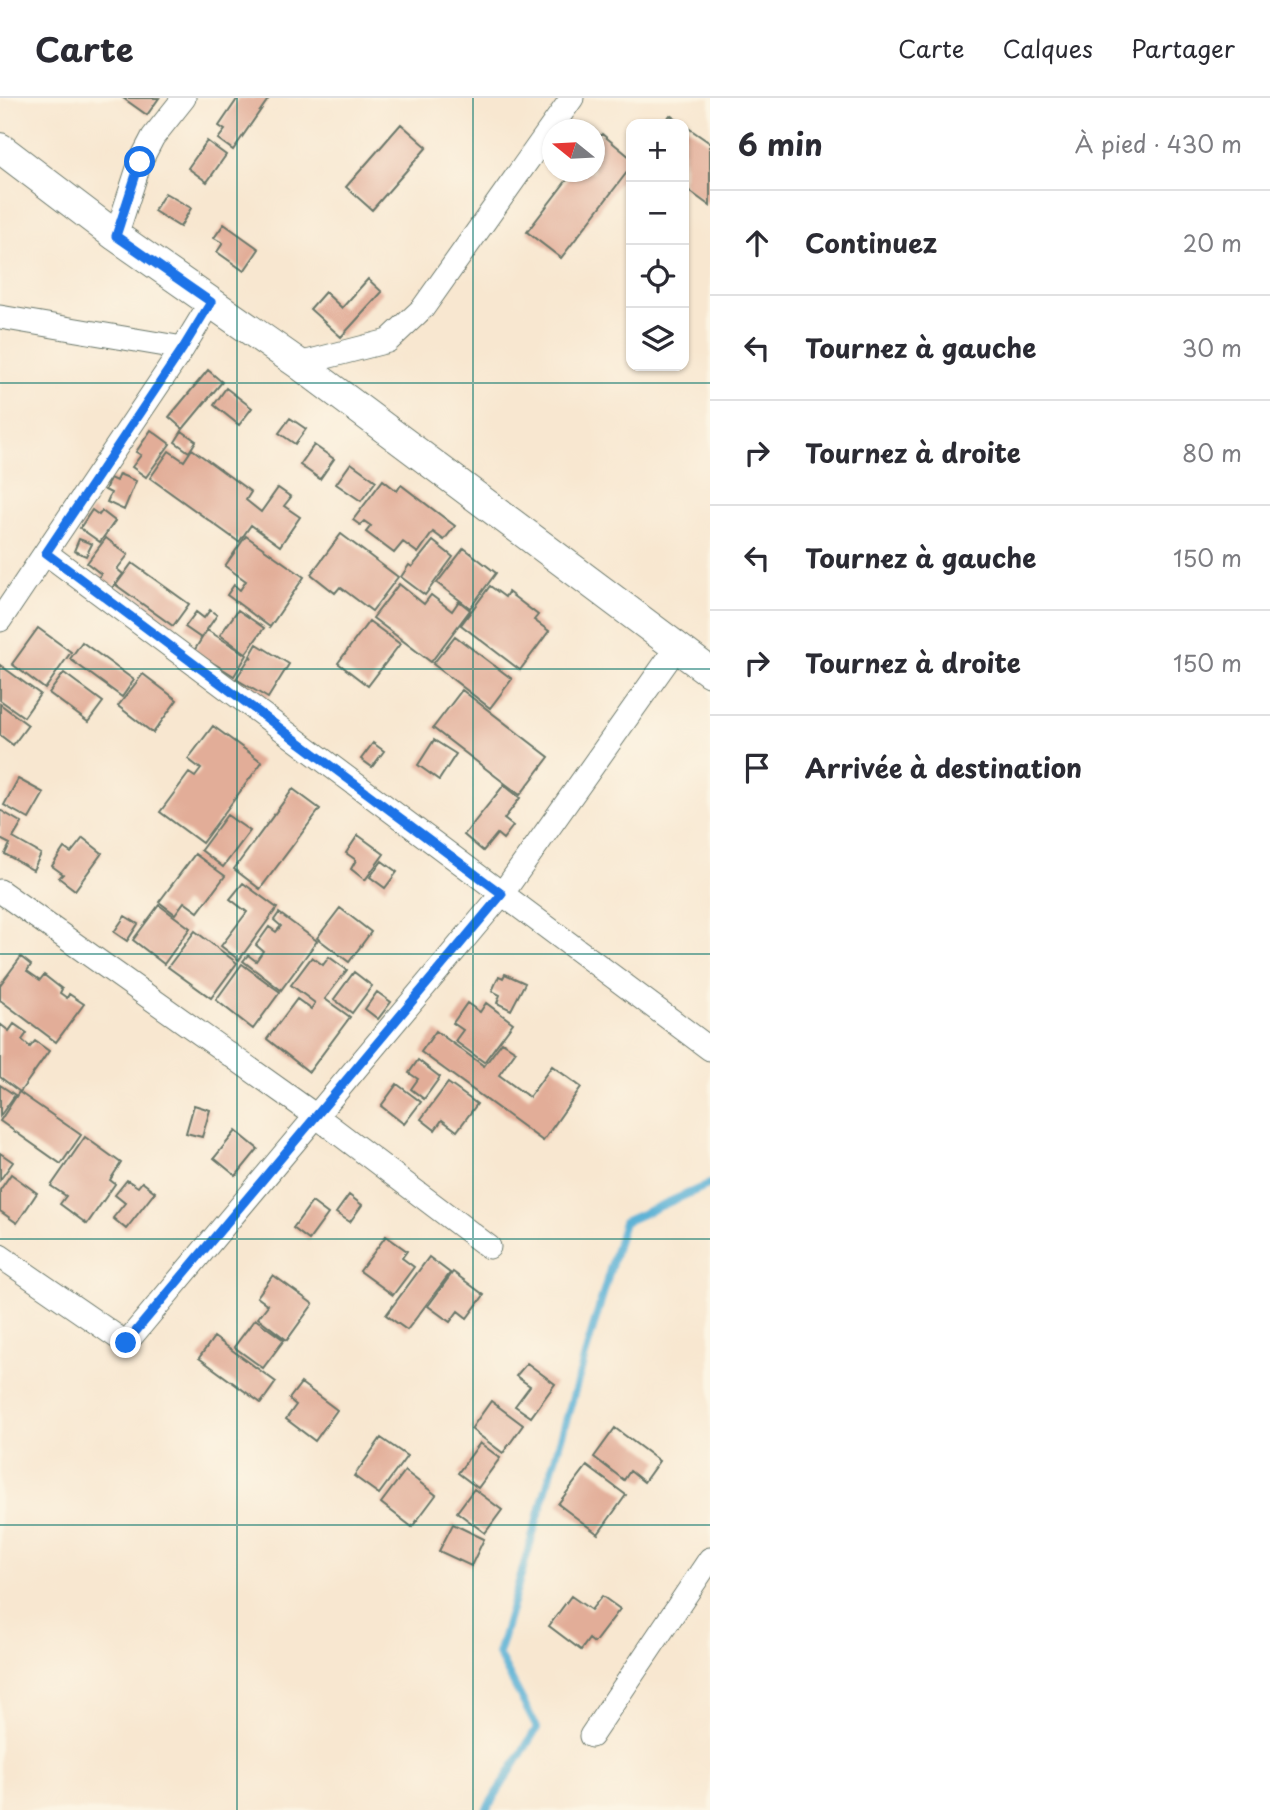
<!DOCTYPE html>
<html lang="fr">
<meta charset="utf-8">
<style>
body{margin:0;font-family:"Playpen Sans",sans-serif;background:#f7f7f7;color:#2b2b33}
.controls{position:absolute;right:21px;top:21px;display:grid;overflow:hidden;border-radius:14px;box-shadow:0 2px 5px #0004}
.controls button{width:63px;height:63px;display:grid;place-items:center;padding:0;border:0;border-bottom:2px solid #e1e1e2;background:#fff;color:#2b2b33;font:35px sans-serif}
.compass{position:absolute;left:542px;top:21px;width:63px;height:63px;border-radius:50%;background:#fff;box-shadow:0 2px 5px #0004;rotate:288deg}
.stop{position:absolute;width:21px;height:21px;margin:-16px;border:5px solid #1a73e8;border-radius:50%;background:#fff}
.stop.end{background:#1a73e8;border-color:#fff;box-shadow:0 2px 7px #0008}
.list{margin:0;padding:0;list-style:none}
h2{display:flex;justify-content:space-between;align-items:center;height:91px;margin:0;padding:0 28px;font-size:30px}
h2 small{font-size:23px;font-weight:400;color:#7c7c81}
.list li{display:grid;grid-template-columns:46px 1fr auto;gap:21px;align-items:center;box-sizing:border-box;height:105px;padding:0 28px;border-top:2px solid #e1e1e2}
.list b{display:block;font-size:26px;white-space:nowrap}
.list em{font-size:23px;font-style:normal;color:#7c7c81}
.icon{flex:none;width:38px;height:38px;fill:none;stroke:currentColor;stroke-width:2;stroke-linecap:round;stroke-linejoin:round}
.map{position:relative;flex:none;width:710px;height:1712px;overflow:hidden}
header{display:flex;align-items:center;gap:42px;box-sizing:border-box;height:98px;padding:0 35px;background:#fff;border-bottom:2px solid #e1e1e2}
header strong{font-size:33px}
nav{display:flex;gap:38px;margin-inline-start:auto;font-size:24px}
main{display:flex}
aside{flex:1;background:#fff}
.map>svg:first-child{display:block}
</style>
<header>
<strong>Carte</strong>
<nav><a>Carte</a><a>Calques</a><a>Partager</a></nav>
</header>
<main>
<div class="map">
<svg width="710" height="1712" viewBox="0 0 710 1712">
<rect width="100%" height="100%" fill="#fcf5e5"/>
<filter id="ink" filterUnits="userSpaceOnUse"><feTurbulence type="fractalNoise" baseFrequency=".0143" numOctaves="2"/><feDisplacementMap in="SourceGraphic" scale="14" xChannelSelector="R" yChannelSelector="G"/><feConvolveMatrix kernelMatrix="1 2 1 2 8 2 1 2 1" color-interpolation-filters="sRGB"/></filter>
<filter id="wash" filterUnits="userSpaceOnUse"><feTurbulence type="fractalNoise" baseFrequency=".00686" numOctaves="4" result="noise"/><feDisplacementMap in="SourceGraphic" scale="28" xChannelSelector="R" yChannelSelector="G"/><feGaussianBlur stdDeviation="1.57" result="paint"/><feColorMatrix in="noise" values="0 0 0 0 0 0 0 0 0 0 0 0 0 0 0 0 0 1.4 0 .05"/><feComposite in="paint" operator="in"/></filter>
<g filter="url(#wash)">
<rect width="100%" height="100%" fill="#f8e7d0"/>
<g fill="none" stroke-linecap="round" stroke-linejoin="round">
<path stroke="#58b0d5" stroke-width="8" d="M486 1712 537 1630 498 1556 624 1124 710 1086"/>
</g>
<g id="blocks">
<path fill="#e2ad98" d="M123 0H159L147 17Z
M238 0H269L233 52 218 41 225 32 219 28Z
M670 17 683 26H663Z
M401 26 427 49 372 112 346 89Z
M684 27 710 45V108L684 89Z
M602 36 631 60V69L561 160 527 134 573 74H594V46Z
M207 43 226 57 207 84 188 70Z
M165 95 191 110 180 129 154 113Z
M224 126 259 151 244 173 217 154 223 145 214 140Z
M368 181 382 194 341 239 310 211 325 194 342 210Z
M208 272 222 284 183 331 169 319Z
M226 290 252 310 239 327 214 307Z
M290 320 306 331 295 346 279 335Z
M151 332 170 346 146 379 132 369 141 357 136 354Z
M182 333 196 343 189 354 175 344Z
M314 347 334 361 320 381 300 367Z
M192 351 251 394 246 402 261 414 278 390 291 399 284 408 300 419 280 448 251 427 239 444 150 380 169 353 184 363Z
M351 365 376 383 361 403 336 386Z
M119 376 136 383 124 412 107 404 111 395 105 392 110 380 116 383Z
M383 382 397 393 401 387 455 428 444 442 433 434 418 455 403 444 394 455 366 434 371 428 364 423 360 427 353 422Z
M92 412 99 417 102 413 115 423 100 444 80 430Z
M341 436 398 479 372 513 340 489 335 495 311 476Z
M246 438 304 479 270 529 227 497 234 487 240 492 246 483 225 468Z
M106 440 128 457 117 471 123 476 111 491 97 481 101 476 87 465Z
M79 441 92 446 86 458 74 453Z
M433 443 453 459 425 497 401 479 409 467 412 469Z
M464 450 496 475 470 510 437 485Z
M132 465 189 506 173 528 116 487Z
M399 486 424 506 431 497 452 513 459 503 470 512 431 564 373 520Z
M490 488 505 499 508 494 538 517 534 522 549 533 520 572 461 527Z
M210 512 217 517 201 540 185 529 196 514 204 520Z
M238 512 264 530 246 555 220 537Z
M369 523 400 546 368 588 338 565Z
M38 530 71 554 45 591 12 566Z
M207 532 247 557 234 578 194 553Z
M455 538 512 581 490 610 433 566Z
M82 544 134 582 122 599 70 561Z
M257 546 289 566 268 600 236 581 250 559 252 560 250 558Z
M0 567 40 596 24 619 0 602Z
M64 575 103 604 88 624 49 595Z
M143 576 177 602 153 635 118 608Z
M462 592 549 659 520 697 433 630Z
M0 606 28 627 13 647 0 637Z
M213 628 262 664 202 745 160 714 189 675 195 679 201 671 188 661Z
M434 642 456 656 439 682 418 667Z
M373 645 384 653 372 669 361 661Z
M18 681 44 695 29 721 4 707Z
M504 687 520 700 504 721 513 728 503 741 497 736 483 753 464 737Z
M293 691 320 711 260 791 234 771Z
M0 712 22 725 13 740 41 756 33 772 5 756 10 746 0 741Z
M227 717 250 733 223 769 201 752Z
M358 737 384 756 365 782 351 771 356 762 346 755Z
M83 740 102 755 75 792 59 780 63 776 52 768 64 750 71 755Z
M195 756 225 778 198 814 184 804 175 816 159 804Z
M382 763 397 774 385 790 370 779Z
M243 785 277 810 239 862 221 848 247 814 230 801Z
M159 807 190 830 164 866 133 842Z
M340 810 371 834 349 864 317 840Z
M279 815 317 843 281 892 243 863 248 857 256 863 263 853 256 847 269 829 276 834 281 828 274 822Z
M125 818 138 826 127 843 114 834Z
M195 833 237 865 211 900 168 869Z
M21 859 31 867 27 873 40 882 44 877 62 891 60 895 67 900 69 896 84 906 56 944 0 902V887Z
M312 859 323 867 329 859 347 872 325 901 350 919 309 974 267 941 297 901 311 911 315 905 291 887Z
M242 866 280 894 253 931 216 902Z
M354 874 372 888 352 915 334 901Z
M505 876 525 885 511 912 497 905 500 897 492 893 499 878 503 880Z
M377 894 391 904 378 921 365 911Z
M467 905 480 914 486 905 513 925 484 964 455 943 463 932 453 925Z
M0 926 9 933 14 926 27 935 22 942 30 949 35 943 49 953 20 994 0 979Z
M436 933 484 968 502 944 516 953 499 977 529 999 552 968 581 989 543 1043 421 954Z
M418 962 440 979 424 1001 411 991 418 981 409 975Z
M448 985 477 1006 457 1033 442 1022 435 1032 421 1021Z
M397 986 421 1004 404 1026 381 1008Z
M0 987 15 997 0 1018Z
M19 994 81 1037 61 1066 0 1023Z
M194 1007 210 1012 202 1039 186 1035Z
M236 1033 258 1051 236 1078 214 1060Z
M85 1039 121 1065 110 1082 115 1086 87 1126 60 1106 66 1098 51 1088Z
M0 1055 13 1064 0 1082Z
M11 1076 37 1095 17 1125 0 1113V1092Z
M127 1082 138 1089 142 1084 155 1094 126 1131 113 1120 125 1105 115 1097Z
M349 1097 362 1107 350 1124 336 1115Z
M312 1104 328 1116 309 1142 293 1130Z
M386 1138 407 1153 402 1160 414 1169 393 1197 360 1173Z
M429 1159 450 1175 407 1232 386 1217Z
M453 1174 484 1197 467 1220 458 1213 450 1224 428 1208Z
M273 1177 313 1206 287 1242 258 1220 268 1207 257 1199Z
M255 1221 284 1242 263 1270 234 1249Z
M214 1239 276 1284 261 1305 199 1260Z
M527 1265 555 1286 531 1319 515 1308 530 1288 516 1278Z
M301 1285 337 1312 315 1343 286 1321 296 1307 289 1301Z
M491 1303 523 1327 503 1355 471 1331Z
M615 1330 659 1363 644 1384 630 1373 624 1382 594 1359Z
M381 1340 407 1358 379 1396 354 1378Z
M480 1345 500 1360 478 1390 458 1375Z
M587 1368 626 1397 598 1436 558 1406Z
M405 1373 436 1397 412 1429 381 1405Z
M474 1391 502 1412 485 1435 457 1414Z
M453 1426 484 1441 471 1468 439 1453Z
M571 1498 591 1512 602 1498 620 1511 594 1545 589 1541 581 1552 549 1528Z"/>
</g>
</g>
<g filter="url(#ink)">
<use href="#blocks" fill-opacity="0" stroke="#6b786b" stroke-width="2"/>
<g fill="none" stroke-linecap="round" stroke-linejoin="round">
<g stroke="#6b786b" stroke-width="25">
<path id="minor" d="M116 138 140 64 153 39 184 0
M0 219 183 250
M299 266 388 243 423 210 572 0
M46 455 710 951
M0 522 183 250 211 204
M0 793 316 1018 489 1149
M0 1158 126 1245 502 796 677 549
M591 1638 710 1461"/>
</g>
<g stroke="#6b786b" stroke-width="32">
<path id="tertiary" d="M0 50 116 138 299 266 710 574"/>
</g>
<use href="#minor" stroke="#fff" stroke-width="23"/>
<use href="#tertiary" stroke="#fff" stroke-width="30"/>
</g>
</g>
<g fill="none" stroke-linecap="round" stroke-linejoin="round" filter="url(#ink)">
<path stroke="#1a73e8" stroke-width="9" d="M126 1245 502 796 46 455 183 250 211 204 116 138 140 64"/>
</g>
<path fill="none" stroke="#0f766e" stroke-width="2" stroke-opacity="0.55" d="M237 0V1712M473 0V1712M0 285H710M0 571H710M0 856H710M0 1141H710M0 1427H710"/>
</svg>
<div class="controls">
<button>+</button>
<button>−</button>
<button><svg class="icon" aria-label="locate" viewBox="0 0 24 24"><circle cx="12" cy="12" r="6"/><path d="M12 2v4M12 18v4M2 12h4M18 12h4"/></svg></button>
<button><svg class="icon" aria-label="layers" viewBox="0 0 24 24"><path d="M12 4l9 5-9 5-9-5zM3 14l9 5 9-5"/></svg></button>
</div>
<svg class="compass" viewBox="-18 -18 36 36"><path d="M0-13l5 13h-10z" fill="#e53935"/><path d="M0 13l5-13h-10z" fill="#7c7c81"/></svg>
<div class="stop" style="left:140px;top:64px"></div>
<div class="stop end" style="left:126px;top:1245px"></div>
</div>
<aside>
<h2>6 min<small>À pied · 430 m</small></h2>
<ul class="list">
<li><svg class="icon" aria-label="ahead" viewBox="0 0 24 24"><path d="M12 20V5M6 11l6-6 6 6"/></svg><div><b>Continuez</b></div><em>20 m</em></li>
<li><svg class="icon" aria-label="left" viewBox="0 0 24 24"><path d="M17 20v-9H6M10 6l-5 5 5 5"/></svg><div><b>Tournez à gauche</b></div><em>30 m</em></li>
<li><svg class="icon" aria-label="right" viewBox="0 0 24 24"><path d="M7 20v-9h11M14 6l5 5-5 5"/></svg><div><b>Tournez à droite</b></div><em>80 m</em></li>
<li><svg class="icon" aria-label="left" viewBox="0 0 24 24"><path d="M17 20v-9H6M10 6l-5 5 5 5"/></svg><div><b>Tournez à gauche</b></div><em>150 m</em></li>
<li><svg class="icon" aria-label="right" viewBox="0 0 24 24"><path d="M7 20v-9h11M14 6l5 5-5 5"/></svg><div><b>Tournez à droite</b></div><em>150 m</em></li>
<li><svg class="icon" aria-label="arrive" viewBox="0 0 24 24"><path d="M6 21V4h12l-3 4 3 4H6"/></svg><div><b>Arrivée à destination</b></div></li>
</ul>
</aside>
</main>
